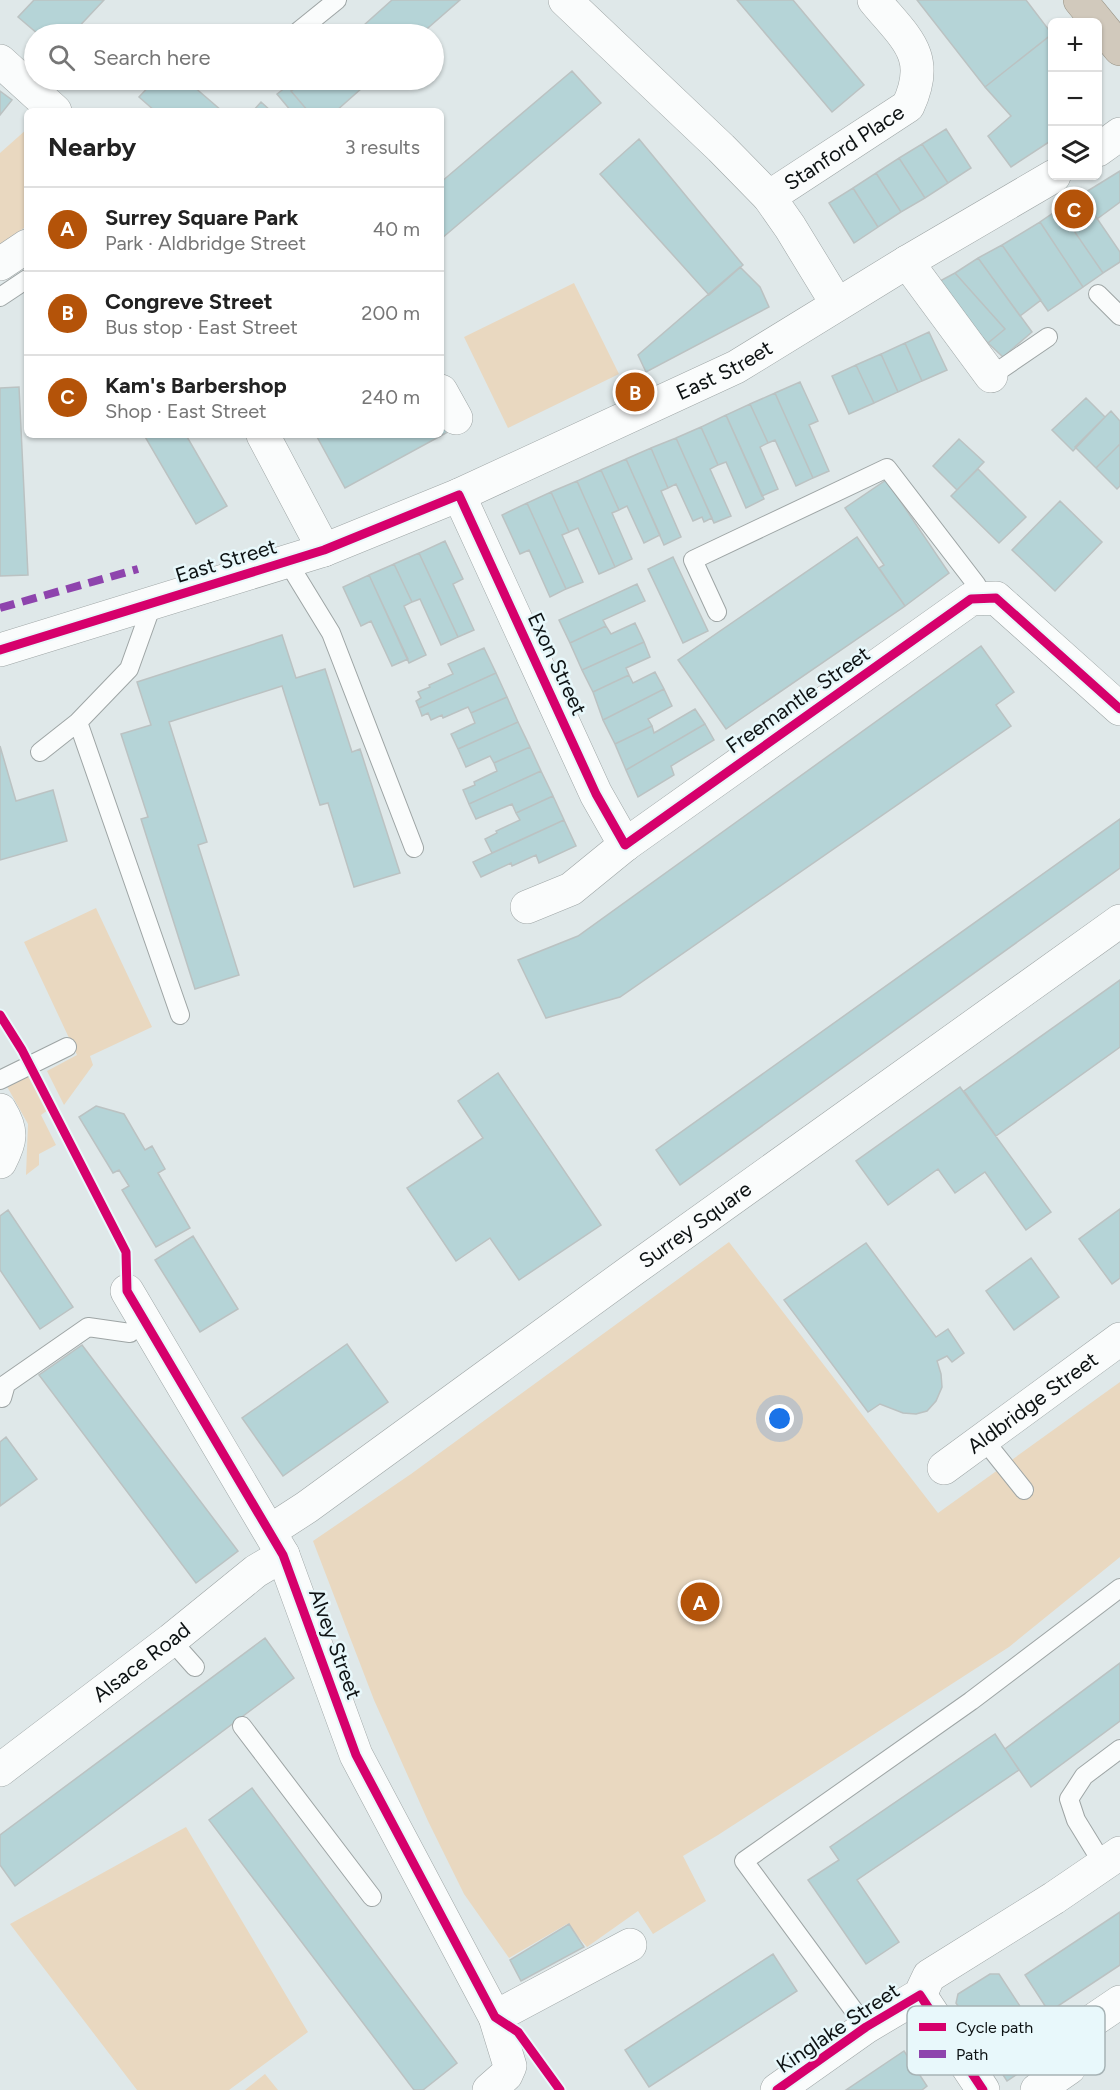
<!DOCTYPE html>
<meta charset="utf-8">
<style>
body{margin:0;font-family:Figtree,sans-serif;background:#f2f2f2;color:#222}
.controls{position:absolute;right:18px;top:18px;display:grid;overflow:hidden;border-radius:9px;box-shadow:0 2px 4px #0004}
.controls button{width:54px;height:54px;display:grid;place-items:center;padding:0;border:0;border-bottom:2px solid #e0e0e0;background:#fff;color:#222;font:30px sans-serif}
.you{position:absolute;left:780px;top:1419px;width:21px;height:21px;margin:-15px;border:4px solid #fff;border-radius:50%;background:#1a73e8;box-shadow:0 0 0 9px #1a73e833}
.badge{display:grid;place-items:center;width:39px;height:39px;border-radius:50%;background:#b45309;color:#fff;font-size:20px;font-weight:700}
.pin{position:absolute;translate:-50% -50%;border:3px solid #fff;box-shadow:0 2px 6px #0006}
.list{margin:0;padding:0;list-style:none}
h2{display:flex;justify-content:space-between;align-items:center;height:78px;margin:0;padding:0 24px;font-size:26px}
h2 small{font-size:20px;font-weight:400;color:#767676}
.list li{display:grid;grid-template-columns:39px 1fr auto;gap:18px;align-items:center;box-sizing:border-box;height:84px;padding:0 24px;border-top:2px solid #e0e0e0}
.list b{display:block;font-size:22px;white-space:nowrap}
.list p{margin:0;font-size:20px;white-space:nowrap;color:#767676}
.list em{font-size:20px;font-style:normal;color:#767676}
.icon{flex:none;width:33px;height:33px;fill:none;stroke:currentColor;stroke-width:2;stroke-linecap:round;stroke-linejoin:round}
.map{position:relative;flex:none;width:1120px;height:2090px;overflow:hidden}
.search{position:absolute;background:#fff;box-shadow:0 2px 4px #0004;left:24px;top:24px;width:420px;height:66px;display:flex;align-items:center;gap:15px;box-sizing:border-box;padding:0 21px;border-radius:33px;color:#767676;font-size:22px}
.panel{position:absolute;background:#fff;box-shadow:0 2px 4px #0004;left:24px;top:108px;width:420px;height:330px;border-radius:9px}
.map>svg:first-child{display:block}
</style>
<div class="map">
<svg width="1120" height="2090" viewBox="0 0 1120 2090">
<rect width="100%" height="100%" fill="#dfe8e9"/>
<path fill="#e9d8c0" d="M27 129V226L0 244V153Z
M574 283 619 374 508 428 464 337Z
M96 908 152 1027 90 1056 93 1065 64 1105 47 1071 77 1055 24 942Z
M26 1072 48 1110 41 1115 56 1145 39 1154V1165L26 1175 28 1124 5 1083Z
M729 1242 938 1513 1120 1382V1557L1009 1647 718 1835 683 1856 706 1901 653 1934 638 1911 587 1947 567 1924 509 1958 464 1894 428 1821 374 1700 313 1541 411 1474Z
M186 1827 308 2032 229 2090H137L10 1924Z
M265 2074 278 2090H245Z"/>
<path fill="#b5d4d7" stroke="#bbc2c2" stroke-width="1.5" d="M34 0H104L72 34H63L56 28 50 34H38L18 17Z
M392 0H460L421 34H354Z
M737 0H793L864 85 832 112Z
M917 0H1026L1052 34 985 87Z
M1052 34V140L1011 167 988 136 1011 116 985 87Z
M572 71 601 103 441 239V182Z
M155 80H186L222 111H155L139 97Z
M304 80H371L336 111H308L291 91Z
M290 84 294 89 291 91 308 111H291L277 94Z
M0 91 12 100 0 115Z
M261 102 271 111H253Z
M946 129 971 168 948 183 922 144Z
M639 139 743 265 709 295 600 174Z
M922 144 948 183 925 198 899 158Z
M899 158 925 198 901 212 876 173Z
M1120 171V202L1097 219 1081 195Z
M876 173 901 212 878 227 853 188Z
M853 188 878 227 854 243 829 203Z
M1081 195 1120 252V262L1103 273 1059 209Z
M1059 209 1103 273 1083 287 1040 222Z
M1040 222 1083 287 1048 311 1002 245Z
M1002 245 1041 300 1020 316 978 258Z
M978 258 1032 332 1003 357 988 343 1005 329 955 273Z
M740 267 760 287 769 307 646 372 638 355Z
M955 273 1005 329 988 343 939 292 940 281Z
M929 332 947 370 922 381 905 343Z
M905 343 922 381 898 392 881 354Z
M881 354 898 392 874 403 856 365Z
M856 365 874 403 849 414 832 376Z
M800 382 818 421 809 425 829 471 813 478 775 393Z
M19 387 28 575 0 576V388Z
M775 393 813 478 796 486 775 440 768 443 750 404Z
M1086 398 1105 417 1073 451 1052 430Z
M750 404 768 443 760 447 778 489 762 496 726 415Z
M1111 411 1120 421V444L1096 468 1075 447Z
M726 415 764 499 746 508 726 462 718 465 701 427Z
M441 420 448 432 345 488 316 435H441Z
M701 427 718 465 710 469 731 516 714 523 676 438Z
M144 435H186L227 506 196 524Z
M676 438 712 518 704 522 702 517 693 521 676 484 668 488 651 448Z
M959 439 984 462 957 490 933 466Z
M1120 444V486L1117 489 1096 468Z
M651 448 668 488 661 491 681 537 664 545 626 459Z
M626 459 660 535 644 543 627 506 619 510 601 470Z
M978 469 1026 517 999 543 951 496Z
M601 470 619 510 612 513 632 559 615 567 577 481Z
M886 480 949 573 905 606 879 568 884 565 845 508Z
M577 481 615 567 599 574 578 528 569 532 551 492Z
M551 492 569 532 562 535 583 582 566 589 527 503Z
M1060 501 1102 542 1055 591 1012 550Z
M527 503 566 589 550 597 529 550 520 554 502 515Z
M857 537 905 606 726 729 678 660Z
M445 541 463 579 453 584 474 630 458 637 419 553Z
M419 553 458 637 441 645 420 599 412 602 394 564Z
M673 557 708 631 683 643 648 569Z
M394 564 412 602 404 606 426 655 409 663 369 575Z
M369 575 408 659 392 666 371 621 361 626 343 587Z
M637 584 645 601 603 620 606 626 570 643 559 620Z
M635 623 644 642 582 670 570 643 606 626 611 634Z
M282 635 296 678 325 669 352 752 360 749 400 873 354 887 328 803 320 805 282 686 169 722 207 842 198 845 239 975 195 989 141 819 148 817 121 734 151 725 137 682Z
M644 642 650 657 626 668 629 675 593 692 582 670Z
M981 646 1014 692 996 705 1011 726 620 997 546 1018 518 960 578 936Z
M484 648 496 673 419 708 416 701 421 698 418 692 430 687 429 685 453 674 448 664Z
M655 672 664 689 603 720 593 692 629 675 633 683Z
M496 673 507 697 471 713 468 707 443 718 442 715 431 720 428 713 422 716 419 708Z
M664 689 672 706 648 719 652 726 615 744 603 720Z
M507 697 518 722 458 749 451 734 475 723 471 713Z
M695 709 705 724 626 770 615 744 652 726 654 733Z
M518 722 530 747 494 763 490 756 466 767 458 749Z
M705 724 714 740 671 766 674 775 638 797 626 770Z
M0 746 16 801 53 790 67 841 0 860Z
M530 747 541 771 469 804 463 790 475 785 474 782 497 771 494 763Z
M541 771 553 796 516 813 512 804 476 819 469 804Z
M553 796 564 820 492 853 485 839 497 833 496 831 520 820 516 813Z
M1120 819V868L680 1185 656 1150Z
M564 820 576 846 539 863 536 855 512 866 511 863 481 877 473 862Z
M1120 980V1047L996 1136 964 1091Z
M498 1073 601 1225 519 1280 490 1238 456 1261 407 1188 483 1138 458 1101Z
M960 1087 1051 1212 1026 1230 985 1172 955 1193 938 1169 888 1205 856 1161Z
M96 1106 124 1114 145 1150 152 1146 165 1169 158 1173 190 1228 156 1247 122 1190 129 1186 119 1170 113 1173 79 1117Z
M1120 1209V1278L1112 1284 1079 1239Z
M8 1210 73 1307 40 1329 0 1270V1216Z
M193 1236 238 1309 200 1332 155 1260Z
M866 1243 936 1337 948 1329 964 1353 952 1362 947 1356 937 1361 941 1374 942 1387 936 1401 927 1411 916 1414 903 1413 880 1404 868 1412 784 1300Z
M1031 1258 1059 1297 1014 1330 986 1291Z
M347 1344 388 1402 283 1476 242 1418Z
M82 1345 238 1551 196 1583 39 1375Z
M6 1437 37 1479 0 1506V1442Z
M265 1638 294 1678 15 1886 0 1865V1835Z
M1120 1663V1721L1031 1787 1005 1749Z
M995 1734 1019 1770 857 1880 899 1942 866 1964 808 1880 839 1860 830 1847Z
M252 1788 457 2063 423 2090H414L209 1820Z
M1120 1912V1965L1049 2012 1025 1975Z
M569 1924 584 1947 521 1981 510 1960Z
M773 1954 797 1991 649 2087 625 2050Z
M990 1974H999L1050 2052 1007 2081 956 2003 958 1994Z
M904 2051 927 2086 922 2090H846Z"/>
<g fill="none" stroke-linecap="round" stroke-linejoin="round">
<g stroke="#9ea5a5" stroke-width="20">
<path id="lane" d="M295 34 337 0
M1098 294 1120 316
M0 297 27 279
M991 376 1048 337
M287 561 331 633 414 848
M153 602 129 669 78 722 180 1015
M717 612 693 560 887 468 976 584 984 598
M40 752 78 722
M0 1080 67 1047
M2 1398 6 1384 88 1327 130 1333 143 1319
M984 1440 1024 1490
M171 1640 195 1667
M242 1726 372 1897
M1103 1864 1076 1820 1069 1799 1084 1776 1120 1749
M866 2027 744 1861 971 1701 1120 1588"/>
</g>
<g stroke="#9ea5a5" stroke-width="34">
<g id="street">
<path d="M565 0 721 148 769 197 790 227 837 304"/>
<path d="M0 61 55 111"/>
<path d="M1098 150 1120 134"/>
<path id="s1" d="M769 197 908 106C932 55 905 38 874 0"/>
<path d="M907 262 991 376"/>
<path d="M0 264 27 246"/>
<path d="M441 391 456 418"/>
<path d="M263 435 324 550"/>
<path d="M459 495 596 794 625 845"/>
<path id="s2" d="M0 650 324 550 459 495 736 367 907 262 1054 176"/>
<path d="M527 907 571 889 625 845 971 599 996 598 1120 709"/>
<path d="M0 1110C13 1131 11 1141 0 1162"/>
<path d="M127 1291 283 1555 356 1755 495 2017 510 2066 506 2075 489 2090"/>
<path id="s3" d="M944 1468 1120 1339"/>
<path id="s4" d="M270 1531 307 1507 631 1271 1120 921"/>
<path id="s5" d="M0 1770 171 1640 256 1571 283 1555"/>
<path d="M920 1995 983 2090"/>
<path d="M495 2017 630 1945"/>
<path d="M777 2090 866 2027 920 1995 929 1976 1054 1898 1120 1853"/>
<path d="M1037 2090 1069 2068 1064 2040 1120 2002"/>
</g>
</g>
<g stroke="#969285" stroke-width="34">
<path id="highway" d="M1080 0 1120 49"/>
</g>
<use href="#lane" stroke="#fafcfc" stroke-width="18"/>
<use href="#street" stroke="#fafcfc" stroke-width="33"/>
<use href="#highway" stroke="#d1c9bc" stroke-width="33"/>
<path stroke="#8e44ad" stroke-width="8" stroke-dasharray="15 8" stroke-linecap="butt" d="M0 608 138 569"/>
<g stroke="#e8f8fb" stroke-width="13">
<path id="cycleway" d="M0 650 324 550 459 495 596 794 625 845 971 599 996 598 1120 709
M0 1015 22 1050 126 1252 127 1291 283 1555 356 1755 495 2017 518 2032 560 2090
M777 2090 866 2027 920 1995 983 2090"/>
</g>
<use href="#cycleway" stroke="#d6006c" stroke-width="9"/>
</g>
<g text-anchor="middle" stroke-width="5" stroke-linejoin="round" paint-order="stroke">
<g font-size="21" fill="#0d1213" stroke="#e8f8fb">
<text dy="7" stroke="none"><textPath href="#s1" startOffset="90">Stanford Place</textPath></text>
<text dy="7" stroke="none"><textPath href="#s2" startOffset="778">East Street</textPath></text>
<text transform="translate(226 561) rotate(-17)" y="7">East Street</text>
<text transform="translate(557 664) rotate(65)" y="7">Exon Street</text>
<text transform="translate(798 700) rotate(-35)" y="7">Freemantle Street</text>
<text dy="7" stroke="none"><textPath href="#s4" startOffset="524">Surrey Square</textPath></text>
<text dy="7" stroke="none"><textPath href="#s3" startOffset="110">Aldbridge Street</textPath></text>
<text transform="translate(335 1644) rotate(70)" y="7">Alvey Street</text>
<text dy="7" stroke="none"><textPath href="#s5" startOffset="178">Alsace Road</textPath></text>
<text transform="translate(838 2028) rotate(-34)" y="7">Kinglake Street</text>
</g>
</g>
<rect x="907" y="2006" width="198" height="69" rx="9" fill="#e8f8fb" stroke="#a6b3b5" stroke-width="1.5"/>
<rect x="919" y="2023" width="27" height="8" fill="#d6006c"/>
<rect x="919" y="2050" width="27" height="8" fill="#8e44ad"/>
<g font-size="16" fill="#0d1213">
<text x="956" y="2033">Cycle path</text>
<text x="956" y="2060">Path</text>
</g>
</svg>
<div class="controls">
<button>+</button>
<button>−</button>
<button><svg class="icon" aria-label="layers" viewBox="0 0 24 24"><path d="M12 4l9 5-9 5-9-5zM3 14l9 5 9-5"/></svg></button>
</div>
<div class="you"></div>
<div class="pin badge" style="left:700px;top:1602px">A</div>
<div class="pin badge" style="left:635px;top:392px">B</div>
<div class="pin badge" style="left:1074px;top:209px">C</div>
<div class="search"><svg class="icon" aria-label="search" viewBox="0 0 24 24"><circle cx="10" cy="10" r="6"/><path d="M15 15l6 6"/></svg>Search here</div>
<section class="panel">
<h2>Nearby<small>3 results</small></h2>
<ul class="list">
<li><span class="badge">A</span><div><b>Surrey Square Park</b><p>Park · Aldbridge Street</p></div><em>40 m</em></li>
<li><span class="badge">B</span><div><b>Congreve Street</b><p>Bus stop · East Street</p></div><em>200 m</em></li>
<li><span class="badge">C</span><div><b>Kam's Barbershop</b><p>Shop · East Street</p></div><em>240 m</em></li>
</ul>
</section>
</div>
